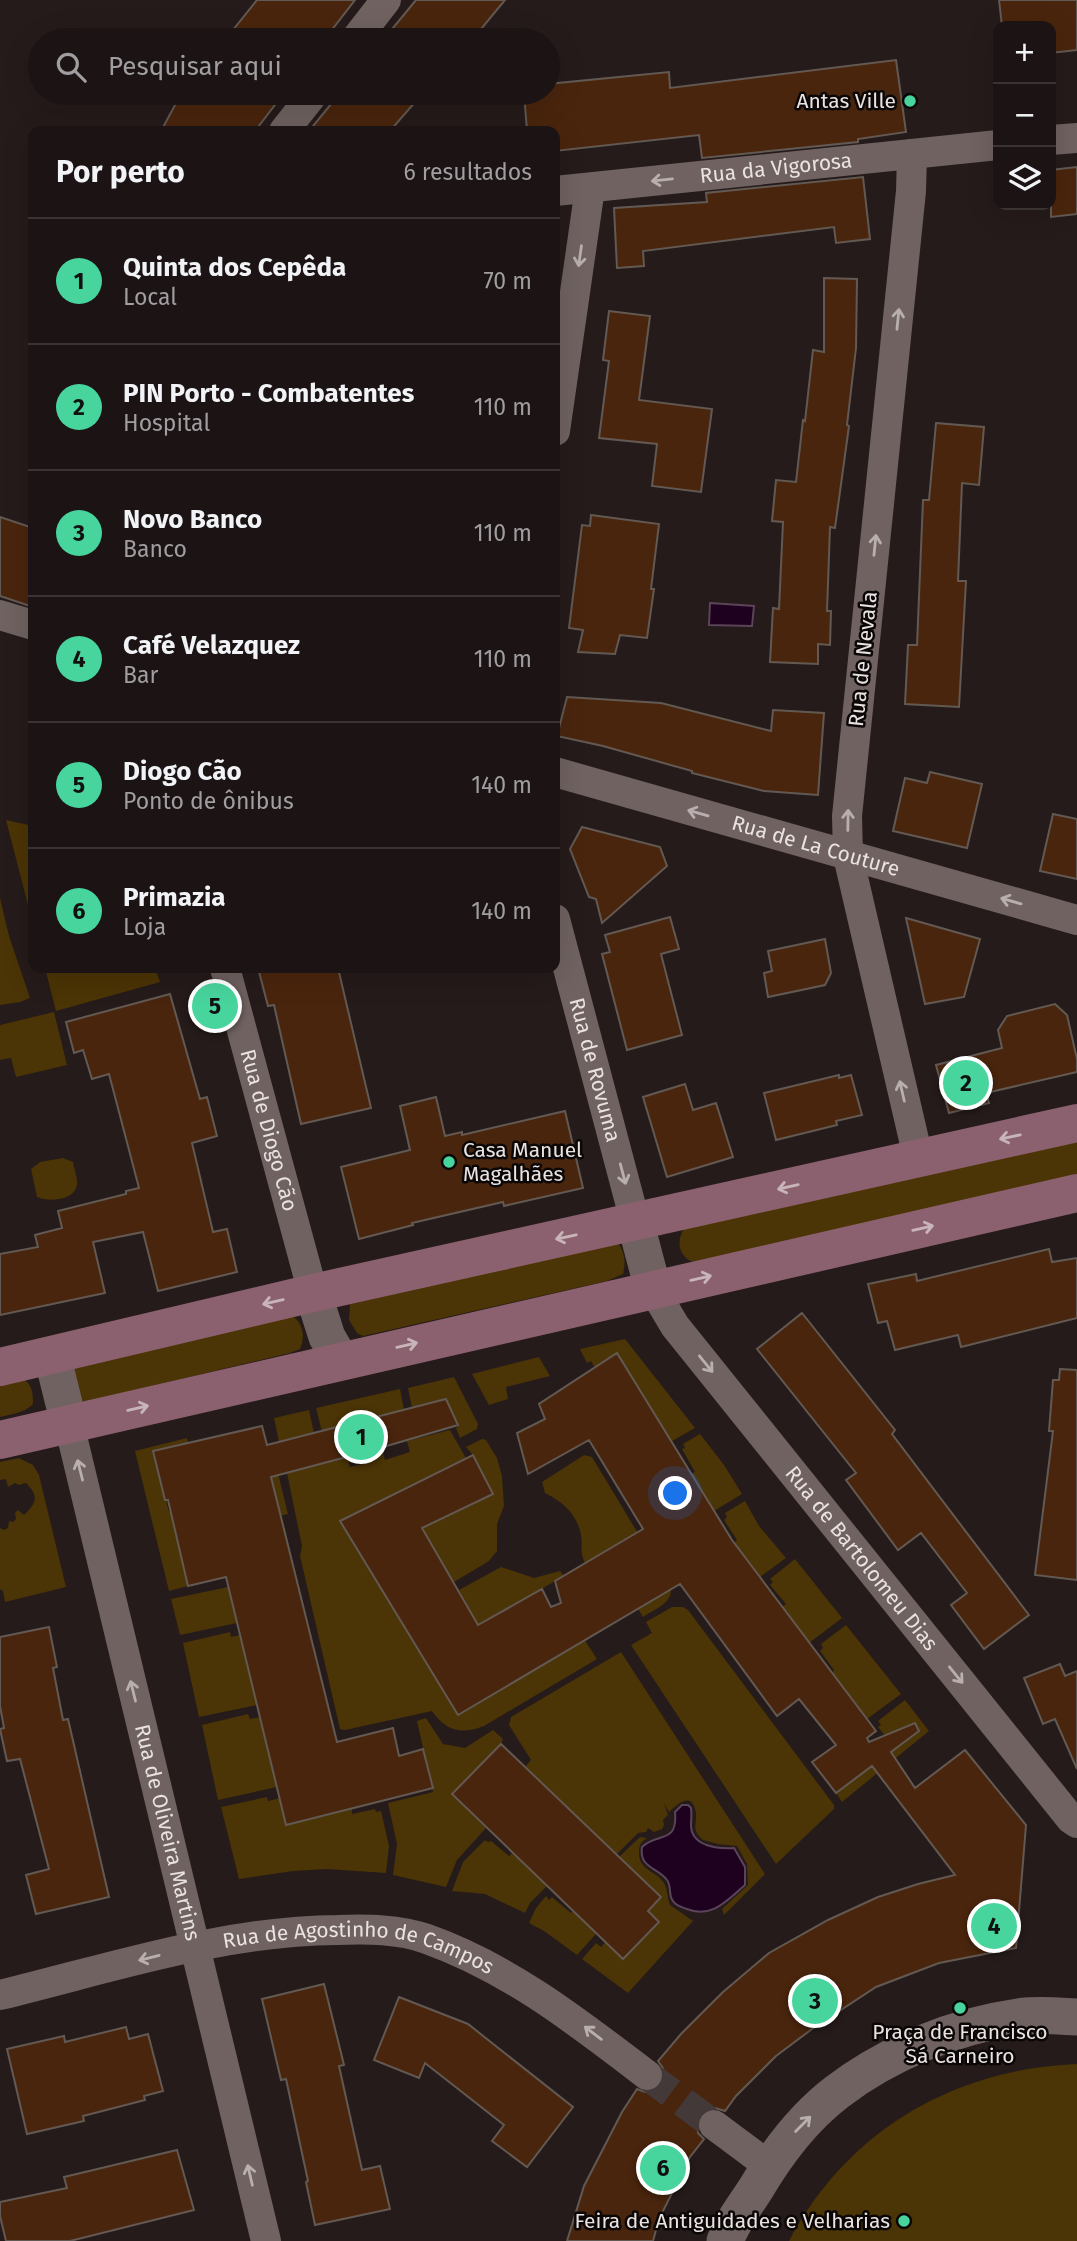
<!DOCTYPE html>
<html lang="pt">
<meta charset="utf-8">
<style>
body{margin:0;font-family:"Fira Sans",sans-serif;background:#251d1d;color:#f1f3f6}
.controls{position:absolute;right:21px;top:21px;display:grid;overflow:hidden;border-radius:14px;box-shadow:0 7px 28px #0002}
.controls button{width:63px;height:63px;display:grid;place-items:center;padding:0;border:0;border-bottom:2px solid #3a3334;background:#1c1414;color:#f1f3f6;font:35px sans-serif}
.you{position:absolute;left:676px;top:1494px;width:24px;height:24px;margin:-18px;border:5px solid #fff;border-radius:50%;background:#1a73e8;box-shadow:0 0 0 10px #1a73e833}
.badge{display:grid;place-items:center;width:46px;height:46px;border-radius:50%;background:#48d49d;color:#111;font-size:23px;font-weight:700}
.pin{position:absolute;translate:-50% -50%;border:4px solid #fff;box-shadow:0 2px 7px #0006}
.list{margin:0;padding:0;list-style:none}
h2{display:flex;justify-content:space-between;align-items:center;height:91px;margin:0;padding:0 28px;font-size:30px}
h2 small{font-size:23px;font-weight:400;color:#a09ea0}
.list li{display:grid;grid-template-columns:46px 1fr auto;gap:21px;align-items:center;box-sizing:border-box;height:126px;padding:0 28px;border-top:2px solid #3a3334}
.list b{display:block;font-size:26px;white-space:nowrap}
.list p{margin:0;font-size:23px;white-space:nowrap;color:#a09ea0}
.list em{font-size:23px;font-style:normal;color:#a09ea0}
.icon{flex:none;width:38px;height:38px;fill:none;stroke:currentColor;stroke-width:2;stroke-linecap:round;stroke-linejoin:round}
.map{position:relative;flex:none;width:1077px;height:2241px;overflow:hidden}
.search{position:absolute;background:#1c1414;box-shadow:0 7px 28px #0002;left:28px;top:28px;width:532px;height:77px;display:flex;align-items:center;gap:18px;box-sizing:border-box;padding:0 24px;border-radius:38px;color:#a09ea0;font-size:26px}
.panel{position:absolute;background:#1c1414;box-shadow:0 7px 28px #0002;left:28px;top:126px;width:532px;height:847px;border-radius:14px}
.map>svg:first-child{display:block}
</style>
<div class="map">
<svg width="1077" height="2241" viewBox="0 0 1077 2241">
<rect width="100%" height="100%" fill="#251b1a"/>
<path fill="#4b3405" d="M6 820 33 826V924Z
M0 898 9 936 30 998 20 1002 0 1005Z
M45 968H155L160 982 56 1011Z
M54 1012 67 1065 16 1077 11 1058 0 1060V1025Z
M1077 1141V1180L693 1262C677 1256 676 1238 686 1226Z
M63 1158 73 1162C74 1169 78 1178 77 1185 74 1201 48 1202 37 1197L31 1169 40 1162Z
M618 1243C625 1253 626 1262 623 1274L607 1281 363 1336 357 1333 349 1320 350 1304Z
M293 1316C304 1325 305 1338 300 1349L290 1353 89 1401H82L77 1396 74 1368Z
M625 1339 695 1428 672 1441 617 1354 595 1368 591 1361 587 1363 580 1349Z
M539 1357 550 1376 506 1387 508 1399 489 1405 472 1374Z
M454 1377 478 1424 477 1429 460 1438 456 1428 458 1427 446 1400 412 1408 408 1388Z
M22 1378C32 1384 33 1392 33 1404 24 1413 12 1414 0 1417V1381Z
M400 1389 404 1410 322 1432 316 1408Z
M309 1410 314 1433 279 1442 274 1418Z
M450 1430 466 1458 341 1521 458 1715 584 1639 597 1659 484 1726C461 1735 446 1731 432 1711L345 1730 340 1729 300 1556 302 1546 287 1473 347 1457 350 1467 374 1461 373 1450 382 1448 385 1460 410 1452 407 1441Z
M700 1434 724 1465 742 1494 714 1511 691 1474 695 1472 682 1449 685 1448 683 1444Z
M187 1438 188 1443 154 1452 169 1512 274 1487 271 1474 278 1473 288 1514 178 1541 188 1586 169 1591 135 1451Z
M482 1439 486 1440 497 1458 502 1476 504 1506 497 1524V1551L489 1561 454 1582 422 1528 493 1494 473 1455 466 1447Z
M584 1455 592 1457 671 1588C672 1604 655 1609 643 1617L638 1609 667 1591 635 1534 585 1563C579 1550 583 1548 581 1535 577 1514 563 1502 545 1493L542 1482Z
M19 1458 33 1465 39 1475 66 1587 5 1602 3 1591 0 1589V1528L4 1530 8 1528 9 1521 13 1522 16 1519 15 1513 18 1510 24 1515C38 1502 38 1495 26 1483L19 1485 15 1483 8 1487 6 1479 0 1480V1462Z
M745 1501 759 1526 786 1558 760 1577 734 1543 737 1540 724 1520 727 1517 725 1513Z
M795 1559 842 1618 809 1643 782 1607 786 1604 770 1585 773 1582 770 1579Z
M501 1567 534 1578 560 1571 564 1576 478 1625 459 1590Z
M228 1587 237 1623 180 1635 171 1599Z
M672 1607H683L688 1610 834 1805V1809L776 1864 631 1645 652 1633 646 1622Z
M846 1625 901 1694 867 1719 832 1673 834 1670 820 1651 823 1648 821 1644Z
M230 1632 231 1637 240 1635 257 1705 199 1717 183 1643Z
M621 1652 765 1874 724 1915 722 1909 748 1885 747 1864 737 1846 718 1844 703 1840C701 1838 697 1834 696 1831 694 1826 697 1820 696 1814 693 1790 678 1804 669 1812L664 1803 668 1815 663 1820 664 1825 662 1829 654 1832 648 1828 646 1832 638 1833 616 1855 525 1767 531 1760 509 1725 511 1717Z
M905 1700 929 1731 842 1802 836 1793 891 1752 894 1747 878 1727 881 1725 878 1721Z
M248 1714 250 1719 260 1717 277 1787 218 1800 202 1725Z
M426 1718 443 1744 465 1748 493 1730 503 1739 501 1744 452 1794 486 1828 457 1860 446 1887 393 1875 397 1844 388 1803 433 1792 417 1721Z
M267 1797 268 1801 280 1798 352 1808V1814L375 1809 376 1812 381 1811 389 1846 386 1873 327 1869 293 1871 239 1879 221 1807Z
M640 1837 647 1838C641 1842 639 1845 639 1853 639 1871 657 1871 664 1883 668 1890 667 1897 670 1905L693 1921 628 1993 582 1959 596 1943 601 1947 605 1942 623 1959 658 1922 648 1911 619 1857Z
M485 1840 488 1842 491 1841 509 1856 512 1853 547 1886 530 1903 525 1913 485 1894 452 1891 463 1862Z
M546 1896 549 1900 552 1897 571 1913 573 1911 596 1934 577 1955 544 1931 529 1923 536 1908Z
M1077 2064V2241H789C848 2130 954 2069 1077 2064Z"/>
<path fill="#1e001f" stroke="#5b4459" stroke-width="2" d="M710 603 754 606 752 626 709 625Z
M682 1805H688L691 1808C692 1815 691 1819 691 1826 692 1847 719 1849 734 1848L745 1867V1885C727 1900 712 1919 687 1909 682 1907 676 1906 673 1901 668 1895 672 1887 667 1880 657 1867 639 1868 642 1847 657 1832 678 1845 675 1812Z"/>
<path fill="#4a250d" stroke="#635953" stroke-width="2" d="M257 0H355L324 40H225Z
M416 0H505L472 40H383Z
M999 0H1077V50L1051 53V26H1002Z
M896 60 906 132 858 139V142L702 158 699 135 555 151V131H527L524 93H548V84L669 72 670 88Z
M185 93H284L255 131H161L175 105Z
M340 93H423L390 131H309Z
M1077 167V214L1051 217V170Z
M863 177 870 239 836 243 834 227 643 251 644 266 617 268 614 208 707 202 706 193Z
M824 278 857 279 856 348 847 425 849 426 835 528 830 527 827 611H831L830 645 818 644V664L770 662 773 608 779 609 783 522 772 521 776 480 796 482 803 420 805 421 813 350 824 352Z
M609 311 650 316 639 400 712 409 701 492 652 486 657 444 599 438 609 361 603 360Z
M936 423 984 427 979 485 962 483 958 581H966L959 707 905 704 908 645H917L923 500H929Z
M591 515 659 524 651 589H654L647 638 620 635 615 654 578 652 583 630 569 628 582 525 590 526Z
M0 517 33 528V607L0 596Z
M567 697 661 703 771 731 773 710 824 713 818 795 764 791 692 773V771L603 746 557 736Z
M930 772 982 784 967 848 893 831 905 778 927 783Z
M1053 814 1077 819V879L1040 871Z
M582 827 660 847 667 866 602 923 596 899 589 897 570 849Z
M670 917 679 949 661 954 682 1035 627 1050 602 954 610 952 605 935Z
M906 918 980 939 964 997 925 1004Z
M825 939 831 973 825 985 768 997 764 973 772 971 768 951Z
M258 968H338L371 1108 301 1124 274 1005 268 1006Z
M170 994 200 1099 207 1097 217 1136 192 1143 213 1232 227 1229 237 1272 158 1291 143 1232 93 1242 105 1293 0 1315V1254L38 1247 35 1235 62 1228 58 1211 126 1194V1191L139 1188 109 1074 92 1079 83 1050 74 1053 66 1022Z
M1055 1004 1067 1015 1077 1059V1072L986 1093 989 1103 949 1113 936 1065 1002 1048 998 1030 1007 1016Z
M839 1075V1078L851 1075 862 1115 836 1121 837 1125 776 1140 764 1093Z
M685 1084 693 1110 716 1103 733 1157 667 1177 643 1097Z
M436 1097 445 1136 462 1132V1135L565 1111 583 1188 504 1206 503 1202 412 1223 413 1225 359 1239 341 1167 410 1150 400 1106Z
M1049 1249 1052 1262 1077 1258V1318L961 1347 958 1335 895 1350 887 1321 878 1323 868 1284 916 1274 917 1281Z
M802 1313 895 1430 892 1434 1029 1615 984 1649 951 1605 967 1593 921 1533 898 1550 846 1480 856 1473 757 1349Z
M617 1353 732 1540 876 1731 867 1738 869 1742 915 1723 919 1731 891 1752 915 1788 965 1750 1026 1825 1016 1948 939 1963 876 1987 812 2029 776 2056 736 2096 725 2111 715 2108 708 2109 700 2114 697 2124 698 2133 704 2139 690 2157 659 2219 653 2241H567L584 2186 622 2112 637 2089 645 2092 653 2091 660 2086 664 2077 663 2068 658 2061 681 2034 723 1992 769 1953 828 1920 878 1897 918 1884 955 1875 872 1766 836 1793 812 1762 836 1745 799 1699 777 1716 680 1584 458 1715 340 1521 473 1455 493 1494 422 1528 478 1625 542 1589 551 1607 561 1603 555 1581 643 1529 589 1440 528 1474 517 1433 545 1419 539 1404Z
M1060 1369 1077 1370V1580L1035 1575 1053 1431H1049L1053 1380H1059Z
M446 1399 458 1425 373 1450 271 1477 337 1742 393 1728 399 1756 423 1749 433 1788 286 1825 226 1577 188 1586 168 1500H165L153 1451 262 1426 267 1445Z
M49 1627 57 1667 53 1668 63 1720 68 1719 109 1897 36 1914 26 1875 49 1869 20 1759 7 1761 0 1729 4 1728 0 1706V1637Z
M1060 1664 1065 1676 1077 1671V1769L1055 1719 1043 1724 1024 1678Z
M501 1744 661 1897 648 1911 659 1922 623 1959 452 1794Z
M324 1984 344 2065 339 2066 362 2170 380 2166 390 2209 315 2225 306 2182 308 2181 286 2079 281 2080 262 1999Z
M399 1997 468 2024 573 2107 527 2167 492 2141 504 2125 425 2063 419 2078 374 2060Z
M126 2027 129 2039 148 2034 163 2091 144 2096 145 2100 83 2116 84 2121 27 2134 7 2049 64 2036 65 2042Z
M177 2150 194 2210 70 2241H6L0 2216V2202L67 2188 64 2177Z"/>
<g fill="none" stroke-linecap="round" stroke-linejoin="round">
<path stroke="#423938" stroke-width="30" stroke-dasharray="30 15" stroke-linecap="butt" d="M647 2075 714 2125"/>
<g stroke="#6f6261" stroke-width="30">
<path d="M355 40 386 0"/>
<path d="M284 131 314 93"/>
<path d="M1051 140 1077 138"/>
<path d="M912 154 911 191 847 816 848 856 918 1157"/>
<path id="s1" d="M555 191 998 145"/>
<path d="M555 431 590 188"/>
<path d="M0 615 33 625"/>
<path id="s2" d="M555 772 1077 920"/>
<path id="s3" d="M555 919 635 1221"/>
<path id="s4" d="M225 968 313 1293"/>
<path id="s5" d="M653 1289 675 1326 1071 1819 1077 1823"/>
<path id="s6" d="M69 1424 266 2241"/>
<path id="s7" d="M0 1995C111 1968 222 1931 337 1930 367 1929 399 1929 427 1939 509 1968 579 2023 647 2075"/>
<path d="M714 2125 769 2166"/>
</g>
<path stroke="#6f6261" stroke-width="37" d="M635 1221 653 1289
M313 1293 327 1337 341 1361
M52 1355 69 1424
M725 2241C732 2222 744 2207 755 2190 776 2154 803 2118 837 2092 888 2053 954 2026 1018 2017 1038 2014 1057 2016 1077 2017"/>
<path stroke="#8c616f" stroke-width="38" d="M0 1367 313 1293 1077 1123
M0 1440 1077 1193"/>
</g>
<defs><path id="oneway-shaft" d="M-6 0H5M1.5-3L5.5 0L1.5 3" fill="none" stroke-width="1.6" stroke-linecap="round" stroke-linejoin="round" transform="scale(1.75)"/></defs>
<g stroke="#b8afae">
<use href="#oneway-shaft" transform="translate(662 180) rotate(174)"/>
<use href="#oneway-shaft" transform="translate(580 256) rotate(98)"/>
<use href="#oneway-shaft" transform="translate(898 319) rotate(-84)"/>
<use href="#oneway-shaft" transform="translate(875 545) rotate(-84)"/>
<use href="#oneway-shaft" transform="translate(698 813) rotate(-164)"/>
<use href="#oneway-shaft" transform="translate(848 820) rotate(-89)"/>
<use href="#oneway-shaft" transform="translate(1011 901) rotate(-164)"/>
<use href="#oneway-shaft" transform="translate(902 1091) rotate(-103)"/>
<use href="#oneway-shaft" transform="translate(623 1174) rotate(75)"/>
<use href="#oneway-shaft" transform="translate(706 1364) rotate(51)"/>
<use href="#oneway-shaft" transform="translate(80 1470) rotate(-104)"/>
<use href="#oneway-shaft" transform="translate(956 1675) rotate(51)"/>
<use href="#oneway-shaft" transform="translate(133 1691) rotate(-104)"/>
<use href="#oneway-shaft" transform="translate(149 1958) rotate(166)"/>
<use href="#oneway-shaft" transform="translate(593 2033) rotate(-143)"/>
<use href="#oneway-shaft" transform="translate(803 2124) rotate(-45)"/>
<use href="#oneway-shaft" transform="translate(250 2175) rotate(-103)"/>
</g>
<g stroke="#c8b5b9">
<use href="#oneway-shaft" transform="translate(1010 1137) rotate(168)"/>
<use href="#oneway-shaft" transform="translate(788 1187) rotate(167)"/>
<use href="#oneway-shaft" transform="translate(923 1228) rotate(-13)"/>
<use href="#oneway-shaft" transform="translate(566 1237) rotate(168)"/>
<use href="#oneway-shaft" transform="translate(701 1278) rotate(-13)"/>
<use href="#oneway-shaft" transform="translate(273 1302) rotate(167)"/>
<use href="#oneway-shaft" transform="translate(407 1345) rotate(-13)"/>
<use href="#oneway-shaft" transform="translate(138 1408) rotate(-13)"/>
</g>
<g fill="#48d49d" stroke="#0b0707" stroke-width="2.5">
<circle cx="910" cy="101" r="7"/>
<circle cx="449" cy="1162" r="7"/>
<circle cx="960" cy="2008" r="7"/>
<circle cx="904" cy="2221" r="7"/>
</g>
<g text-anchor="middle" stroke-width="5" stroke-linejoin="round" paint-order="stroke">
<g font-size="21" fill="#e9e2e1" stroke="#0b0707" text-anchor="end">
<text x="896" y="108">Antas Ville</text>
<text x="463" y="1157" text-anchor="start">Casa Manuel<tspan x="463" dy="24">Magalhães</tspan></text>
<text x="960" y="2039" text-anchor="middle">Praça de Francisco<tspan x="960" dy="24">Sá Carneiro</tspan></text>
<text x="890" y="2228">Feira de Antiguidades e Velharias</text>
</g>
<g font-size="21" fill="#e9e2e1" stroke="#0b0707">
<text dy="7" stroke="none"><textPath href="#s1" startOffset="222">Rua da Vigorosa</textPath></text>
<text transform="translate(863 659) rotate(-84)" y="7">Rua de Nevala</text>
<text dy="7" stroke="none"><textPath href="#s2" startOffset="271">Rua de La Couture</textPath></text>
<text dy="7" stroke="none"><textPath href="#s3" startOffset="156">Rua de Rovuma</textPath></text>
<text dy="7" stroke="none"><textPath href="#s4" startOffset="168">Rua de Diogo Cão</textPath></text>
<text dy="7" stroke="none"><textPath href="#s5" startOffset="341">Rua de Bartolomeu Dias</textPath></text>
<text dy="7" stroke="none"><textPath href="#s6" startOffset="420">Rua de Oliveira Martins</textPath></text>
<text dy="7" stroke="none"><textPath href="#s7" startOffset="368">Rua de Agostinho de Campos</textPath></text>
</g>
</g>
</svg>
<div class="controls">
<button>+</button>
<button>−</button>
<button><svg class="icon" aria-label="layers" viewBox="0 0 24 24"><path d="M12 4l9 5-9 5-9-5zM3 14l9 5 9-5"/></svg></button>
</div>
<div class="you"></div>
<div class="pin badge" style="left:361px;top:1437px">1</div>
<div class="pin badge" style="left:966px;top:1083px">2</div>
<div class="pin badge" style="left:815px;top:2001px">3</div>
<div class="pin badge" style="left:994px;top:1926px">4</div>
<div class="pin badge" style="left:215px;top:1006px">5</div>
<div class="pin badge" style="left:663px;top:2168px">6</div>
<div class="search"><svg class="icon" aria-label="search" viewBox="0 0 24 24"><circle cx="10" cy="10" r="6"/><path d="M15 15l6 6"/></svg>Pesquisar aqui</div>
<section class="panel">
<h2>Por perto<small>6 resultados</small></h2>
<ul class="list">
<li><span class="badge">1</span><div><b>Quinta dos Cepêda</b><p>Local</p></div><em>70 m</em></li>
<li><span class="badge">2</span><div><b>PIN Porto - Combatentes</b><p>Hospital</p></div><em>110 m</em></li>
<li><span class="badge">3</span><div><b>Novo Banco</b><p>Banco</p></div><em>110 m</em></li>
<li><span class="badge">4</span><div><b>Café Velazquez</b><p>Bar</p></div><em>110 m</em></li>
<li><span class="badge">5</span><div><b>Diogo Cão</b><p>Ponto de ônibus</p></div><em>140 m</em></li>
<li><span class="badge">6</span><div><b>Primazia</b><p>Loja</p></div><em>140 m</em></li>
</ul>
</section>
</div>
